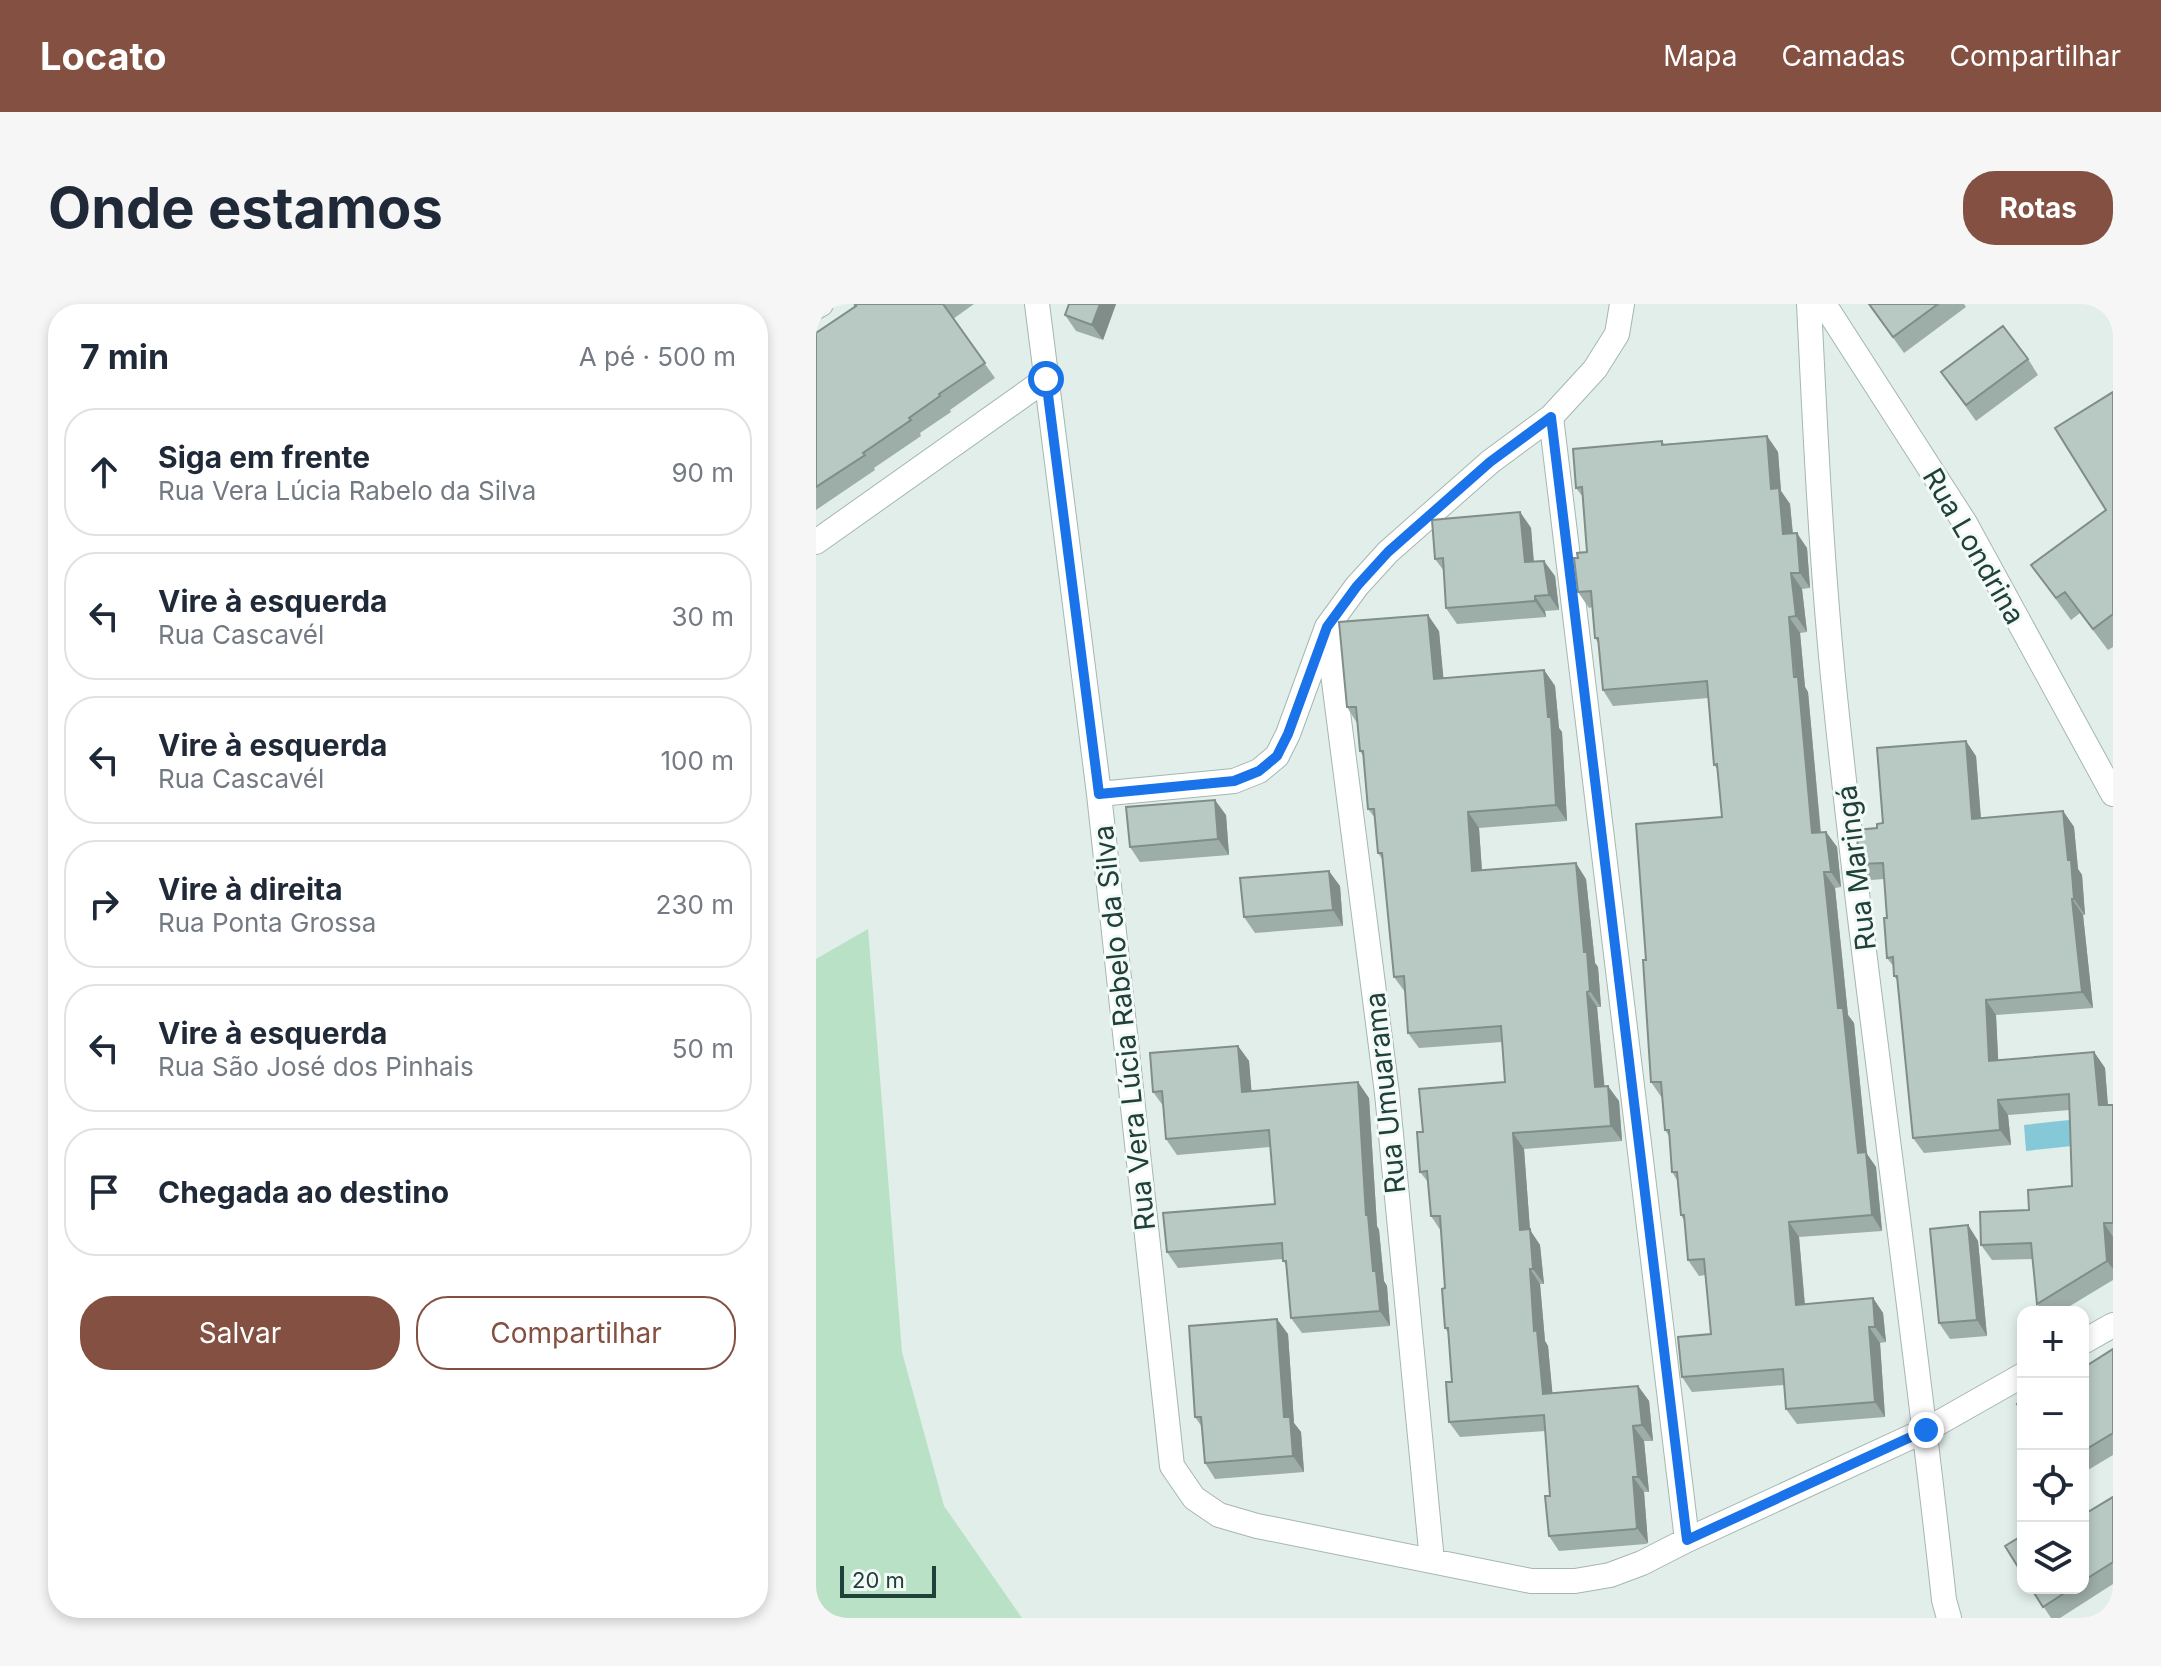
<!DOCTYPE html>
<html lang="pt">
<meta charset="utf-8">
<style>
body{margin:0;font-family:Inter,sans-serif;background:#f6f6f7;color:#1f2937}
.controls{position:absolute;right:24px;bottom:24px;display:grid;overflow:hidden;border-radius:16px;box-shadow:0 4px 12px #0003}
.controls button{width:72px;height:72px;display:grid;place-items:center;padding:0;border:0;border-bottom:2px solid #e0e1e3;background:#fff;color:#1f2937;font:40px sans-serif}
.scale{position:absolute;left:24px;bottom:20px;width:96px;box-sizing:border-box;padding-left:8px;border:4px solid #204139;border-top:0;font-size:22px;line-height:28px;white-space:nowrap;color:#204139;-webkit-text-stroke:6px #f3faf7;paint-order:stroke}
.stop{position:absolute;width:24px;height:24px;margin:-18px;border:6px solid #1a73e8;border-radius:50%;background:#fff}
.stop.end{background:#1a73e8;border-color:#fff;box-shadow:0 2px 8px #0008}
.list{margin:0;padding:0;list-style:none}
h2{display:flex;justify-content:space-between;align-items:center;height:104px;margin:0;padding:0 32px;font-size:34px}
h2 small{font-size:26px;font-weight:400;color:#747a83}
.list li{display:grid;grid-template-columns:52px 1fr auto;gap:24px;align-items:center;box-sizing:border-box;height:128px;margin:0 16px 16px;padding:0 16px;border:2px solid #e0e1e3;border-radius:32px}
.list b{display:block;font-size:30px;white-space:nowrap}
.list p{margin:0;font-size:26px;white-space:nowrap;color:#747a83}
.list em{font-size:26px;font-style:normal;color:#747a83}
.actions{display:flex;gap:16px;padding:24px 32px}
.actions a{flex:1;padding:18px 0;border:2px solid #835042;border-radius:32px;text-align:center;font-size:28px;color:#835042}
.actions .main{background:#835042;color:#fff}
.icon{flex:none;width:44px;height:44px;fill:none;stroke:currentColor;stroke-width:2;stroke-linecap:round;stroke-linejoin:round}
.map{position:relative;flex:none;width:1297px;height:1314px;overflow:hidden;border-radius:32px}
header{display:flex;align-items:center;gap:48px;box-sizing:border-box;height:112px;padding:0 40px;background:#835042;color:#fff}
header strong{font-size:38px}
nav{display:flex;gap:44px;margin-inline-start:auto;font-size:28px}
.intro{display:flex;align-items:center;justify-content:space-between;box-sizing:border-box;height:192px;padding:0 48px}
h1{margin:0;font-size:56px}
.button{padding:20px 36px;border-radius:32px;background:#835042;color:#fff;font-size:28px;font-weight:700}
main{display:flex;gap:48px;padding:0 48px}
aside{flex:1;background:#fff;border-radius:32px;box-shadow:0 4px 12px #0003}
.map>svg:first-child{display:block}
</style>
<header>
<strong>Locato</strong>
<nav><a>Mapa</a><a>Camadas</a><a>Compartilhar</a></nav>
</header>
<div class="intro"><h1>Onde estamos</h1><a class="button">Rotas</a></div>
<main>
<aside>
<h2>7 min<small>A pé · 500 m</small></h2>
<ul class="list">
<li><svg class="icon" aria-label="ahead" viewBox="0 0 24 24"><path d="M12 20V5M6 11l6-6 6 6"/></svg><div><b>Siga em frente</b><p>Rua Vera Lúcia Rabelo da Silva</p></div><em>90 m</em></li>
<li><svg class="icon" aria-label="left" viewBox="0 0 24 24"><path d="M17 20v-9H6M10 6l-5 5 5 5"/></svg><div><b>Vire à esquerda</b><p>Rua Cascavél</p></div><em>30 m</em></li>
<li><svg class="icon" aria-label="left" viewBox="0 0 24 24"><path d="M17 20v-9H6M10 6l-5 5 5 5"/></svg><div><b>Vire à esquerda</b><p>Rua Cascavél</p></div><em>100 m</em></li>
<li><svg class="icon" aria-label="right" viewBox="0 0 24 24"><path d="M7 20v-9h11M14 6l5 5-5 5"/></svg><div><b>Vire à direita</b><p>Rua Ponta Grossa</p></div><em>230 m</em></li>
<li><svg class="icon" aria-label="left" viewBox="0 0 24 24"><path d="M17 20v-9H6M10 6l-5 5 5 5"/></svg><div><b>Vire à esquerda</b><p>Rua São José dos Pinhais</p></div><em>50 m</em></li>
<li><svg class="icon" aria-label="arrive" viewBox="0 0 24 24"><path d="M6 21V4h12l-3 4 3 4H6"/></svg><div><b>Chegada ao destino</b></div></li>
</ul>
<div class="actions"><a class="main">Salvar</a><a>Compartilhar</a></div>
</aside>
<div class="map">
<svg width="1297" height="1314" viewBox="0 0 1297 1314">
<rect width="100%" height="100%" fill="#e2eee9"/>
<path fill="#b9e1c5" d="M52 625 86 1048 128 1202 206 1314H0V655Z"/>
<path fill="#85c9d8" d="M1253 816 1256 842 1210 847 1208 821Z"/>
<g fill="none" stroke-linecap="round" stroke-linejoin="round">
<g stroke="#a4b7b1" stroke-width="26">
<path id="minor" d="M221 0 283 490 356 1162 378 1194 403 1211 441 1222 715 1277H759L794 1271 826 1259 871 1236 1110 1126 1207 1071
M993 0C999 124 1005 249 1017 373 1048 681 1095 988 1128 1296L1133 1314
M1008 0 1149 219 1297 490
M0 3 5 0
M735 113 871 1236
M0 238 230 75
M511 323 571 789 616 1257
M283 490 418 477 443 467 461 452 472 430 511 323 541 282 572 248 674 158 735 113 779 65 801 30 806 0
M1267 1038 1297 1021"/>
</g>
<use href="#minor" stroke="#fff" stroke-width="24"/>
</g>
<path fill="#9dada7" d="M41 0H158L137 15 179 74 134 106 135 108 104 129 105 132 58 164 59 166 0 206V29L40 2Z
M253 0H300L287 36 260 27 249 11Z
M1053 0H1148L1150 3 1088 49Z
M1212 55 1222 71 1160 117 1125 68Z
M1297 88V343L1292 346 1264 309 1255 316 1215 261 1290 206Z
M951 132 962 148 965 187 974 200 977 229 991 244 994 284 986 285 991 328 984 329 989 383 992 388 1005 529 1010 528 1021 543 1025 583 1019 584 1032 711 1038 719 1051 850 1060 863 1066 927 983 933 989 1000 1057 994 1067 1009 1070 1038 1064 1039 1069 1113 981 1120 970 1105 968 1081 876 1088 866 1073 895 1030 889 971 883 972 872 956 869 918 865 911 861 876 856 868 853 832 849 826 846 794 835 778 830 656 906 513 902 466 898 461 892 394 797 402 787 386 783 340 779 334 776 303 773 304 762 288V254L771 248 767 193 760 184 846 137 848 140Z
M704 208 715 224 718 258 739 272 743 306 729 307 730 313 641 320 630 304 628 267 619 255Z
M623 327 627 374 728 366 739 382 743 424 746 428 751 517 663 524 666 567 770 575 779 659 782 663 785 703H781L788 782 803 797 806 837 708 845 714 926 724 941 728 980H724L729 1037 732 1042 736 1089 822 1082 833 1097 837 1137H828L833 1188H828L832 1239 830 1240 743 1247 733 1232 734 1192 729 1127 644 1133 633 1118 636 1078 633 1030 629 1024V984L625 927 615 912 612 878 604 868 607 828 689 778 686 738 603 744 592 729 589 688 578 673 567 556 562 549 559 514 552 505 548 453 544 447 541 419 531 403Z
M1160 452 1165 514 1247 507 1258 523 1262 565 1266 571 1269 611H1267L1277 704 1180 711 1182 756 1278 748 1289 764 1292 801H1297V976L1244 1008H1227L1221 1000 1217 955 1176 956 1165 941 1213 906 1256 882 1254 806 1192 811 1195 841 1108 849 1097 834 1081 676 1078 672V663L1071 654V614L1068 575 1055 576 1044 560 1061 524 1067 519Z
M410 511 413 551 324 558 314 543Z
M524 582 527 622 439 629 428 613Z
M422 742 433 757 435 787 553 794 561 922 563 926 568 977 571 982 574 1022 486 1029 475 1014 470 962 467 955 362 964 351 948 459 900 454 843 361 851 350 835 348 803 337 788Z
M1152 921 1162 937 1171 1032 1134 1035 1123 1019Z
M472 1030 478 1119 485 1128 488 1168 399 1175 389 1159 386 1123 379 1113Z
M1297 1045V1151L1267 1169V1064Z
M1297 1192V1280L1244 1314H1235L1215 1284H1267V1211Z"/>
<path fill="#808d88" d="M284 0H300L287 36 276 21Z
M951 132 962 148 965 187 974 200 978 245 967 230 955 185Z
M704 208 715 224 719 274 709 258Z
M981 229 991 244 994 284 984 269Z
M728 257 739 272 743 306 733 291Z
M975 269 986 285 991 328 980 312Z
M719 292 729 307 730 313 719 297Z
M612 311 623 327 629 390 618 375Z
M973 313 984 329 989 383 992 388 1006 545 996 529Z
M728 366 739 382 743 424 746 428 751 517 740 501Z
M1150 437 1160 452 1166 530 1156 515Z
M399 496 410 511 413 551 402 535Z
M1247 507 1258 523 1262 565 1266 571 1269 611 1258 595 1252 556Z
M652 508 663 524 667 583 656 567Z
M1010 528 1021 543 1025 583 1015 568Z
M760 559 770 575 779 659 782 663 785 703 774 687 768 648Z
M513 567 524 582 527 622 517 606Z
M1008 568 1019 584 1032 711 1038 719 1051 850 1060 863 1066 927 1056 911 1042 849 1022 704Z
M1256 595 1267 611 1277 704 1266 688Z
M771 688 781 703 790 798 779 783Z
M1170 696 1180 711 1183 772 1173 757Z
M422 742 433 757 437 804 426 788Z
M1278 748 1289 764 1293 817 1283 801Z
M542 778 553 794 561 922 563 926 568 977 571 982 574 1022 564 1007 557 967 550 911Z
M792 782 803 797 806 837 795 822Z
M1182 796 1192 811 1195 841 1184 826Z
M697 829 708 845 714 926 724 941 728 980 717 965 704 926Z
M973 918 983 933 990 1016 980 1001Z
M1288 919 1297 933V965L1291 957Z
M1152 921 1162 937 1171 1032 1161 1016Z
M714 965 724 980 729 1037 732 1042 738 1105 727 1090 718 1027Z
M1057 994 1067 1009 1070 1038 1059 1023Z
M461 1015 472 1030 478 1119 485 1128 488 1168 477 1152 468 1113Z
M1053 1023 1064 1039 1069 1113 1059 1098Z
M822 1082 833 1097 837 1137 826 1121Z
M817 1122 828 1137 833 1188 822 1173Z
M817 1173 828 1188 832 1239 821 1224Z"/>
<path fill="#b7c9c2" stroke="#808d88" stroke-width="2" d="M41 0H127L169 59 123 90 124 92 93 114 95 116 47 149 49 151 0 183V29L40 2 39 1Z
M253 0H284L276 21 249 11Z
M1053 0H1122L1077 33Z
M1187 22 1212 55 1150 101 1125 68Z
M1297 88V310L1277 325 1249 288 1240 294 1215 261 1290 206 1239 124Z
M951 132 955 185 963 184 967 230 981 229 984 269H975L980 312 973 313 978 373H982L996 529 1010 528 1015 568H1008L1022 704H1027L1042 849 1050 848 1056 911 973 918 980 1001 1057 994 1059 1023H1053L1059 1098 970 1105 967 1065 866 1073 862 1033 895 1030 888 955 872 956 868 911H865L861 868H856L853 826H849L845 778H835L827 656H830L820 520 906 513 901 460 898 461 891 377 787 386 782 334H779L775 287 762 288 758 254H762L761 249 771 248 766 183 760 184 757 145 846 137V141Z
M704 208 709 258 728 257 733 291 719 292V297L630 304 627 254 619 255 616 216Z
M612 311 618 375 728 366 732 413H735L740 501 652 508 656 567 760 559 768 648H771L774 687 771 688 779 783 792 782 795 822 697 829 704 926 714 925 717 965H714L718 1027 721 1026 727 1090 822 1082 826 1121 817 1122 822 1173H817L821 1224 819 1225 733 1232 729 1192H734L728 1111 633 1118 630 1078H636L632 1024H629L626 985 629 984 624 912H615L611 867 604 868 601 828H607L603 785 689 778 685 722 592 729 588 672 578 673 566 549H562L558 505H552L547 447H544L540 403H531L523 318Z
M1150 437 1156 515 1247 507 1252 556H1255L1258 595H1256L1266 688 1170 696 1173 757 1278 748 1283 801H1297V919H1288L1291 957 1221 1000 1215 939 1165 941 1164 908 1213 906 1212 886 1256 882 1253 790 1182 796 1184 826 1097 834 1081 672H1078L1077 653 1071 654 1068 614H1071L1067 559 1044 560 1040 526 1061 524V520L1067 519 1061 444Z
M399 496 402 535 314 543 310 503Z
M513 567 517 606 428 613 424 574Z
M422 742 426 788 542 778 550 911H552L557 967H560L564 1007 475 1014 470 957H467L466 939 351 948 347 909 459 900 453 826 350 835 346 787 337 788 334 749Z
M1152 921 1161 1016 1123 1019 1114 925Z
M461 1015 468 1113H474L477 1152 389 1159 385 1113H379L373 1022Z
M1297 1045V1129L1267 1147V1064Z
M1207 1096V1109L1201 1100Z
M1297 1193V1258L1267 1277V1211Z
M1207 1231V1271L1189 1242Z
M1215 1284H1256L1227 1303Z"/>
<g fill="none" stroke-linecap="round" stroke-linejoin="round">
<path stroke="#1a73e8" stroke-width="10" d="M230 75 283 490 418 477 443 467 461 452 472 430 511 323 541 282 572 248 674 158 735 113 871 1236 1110 1126"/>
</g>
<g text-anchor="middle" stroke-width="6" stroke-linejoin="round" paint-order="stroke">
<g font-size="28" fill="#204139" stroke="#f3faf7">
<text transform="translate(1158 242) rotate(60)" y="10">Rua Londrina</text>
<text transform="translate(1040 564) rotate(-97)" y="10">Rua Maringá</text>
<text transform="translate(308 724) rotate(-96)" y="10">Rua Vera Lúcia Rabelo da Silva</text>
<text transform="translate(569 789) rotate(-96)" y="10">Rua Umuarama</text>
</g>
</g>
</svg>
<div class="controls">
<button>+</button>
<button>−</button>
<button><svg class="icon" aria-label="locate" viewBox="0 0 24 24"><circle cx="12" cy="12" r="6"/><path d="M12 2v4M12 18v4M2 12h4M18 12h4"/></svg></button>
<button><svg class="icon" aria-label="layers" viewBox="0 0 24 24"><path d="M12 4l9 5-9 5-9-5zM3 14l9 5 9-5"/></svg></button>
</div>
<div class="scale">20 m</div>
<div class="stop" style="left:230px;top:75px"></div>
<div class="stop end" style="left:1110px;top:1126px"></div>
</div>
</main>
